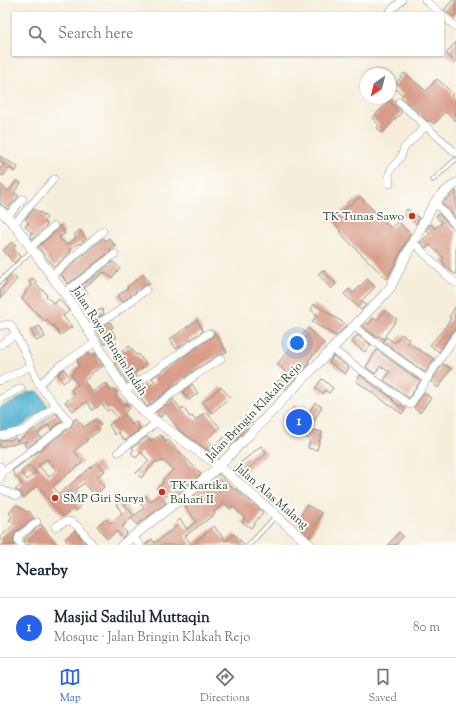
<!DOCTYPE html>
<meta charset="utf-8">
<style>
body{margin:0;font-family:"Sorts Mill Goudy",serif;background:#f2f2f3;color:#1f2937}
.compass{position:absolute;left:360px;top:68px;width:36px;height:36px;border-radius:50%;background:#fff;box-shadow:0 1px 3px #0004;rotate:215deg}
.you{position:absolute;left:297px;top:343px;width:14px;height:14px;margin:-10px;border:3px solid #fff;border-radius:50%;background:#1a73e8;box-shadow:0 0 0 6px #1a73e833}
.badge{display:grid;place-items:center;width:26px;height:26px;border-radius:50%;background:#2563eb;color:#fff;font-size:13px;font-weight:700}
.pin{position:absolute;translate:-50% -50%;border:2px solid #fff;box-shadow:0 1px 4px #0006}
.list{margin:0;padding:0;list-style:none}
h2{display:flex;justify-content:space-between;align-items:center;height:52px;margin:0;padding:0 16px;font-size:17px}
h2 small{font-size:13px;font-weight:400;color:#747a83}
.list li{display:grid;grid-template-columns:26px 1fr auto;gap:12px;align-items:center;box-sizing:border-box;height:60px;padding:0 16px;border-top:1px solid #e0e1e3}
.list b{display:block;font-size:15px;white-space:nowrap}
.list p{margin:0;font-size:13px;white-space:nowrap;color:#747a83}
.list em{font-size:13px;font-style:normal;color:#747a83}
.icon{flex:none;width:22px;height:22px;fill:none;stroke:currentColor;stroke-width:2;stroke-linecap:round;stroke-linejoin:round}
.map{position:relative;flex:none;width:456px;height:545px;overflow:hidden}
.search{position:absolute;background:#fff;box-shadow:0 1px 3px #0004;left:12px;right:12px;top:12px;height:44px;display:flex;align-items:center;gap:10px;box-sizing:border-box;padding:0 14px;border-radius:0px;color:#747a83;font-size:15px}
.sheet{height:112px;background:#fff}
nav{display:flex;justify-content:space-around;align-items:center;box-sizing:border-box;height:56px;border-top:1px solid #e0e1e3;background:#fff;font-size:11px;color:#747a83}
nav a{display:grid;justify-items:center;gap:2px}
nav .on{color:#2563eb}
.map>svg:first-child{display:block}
</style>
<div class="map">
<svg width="456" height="545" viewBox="0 0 456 545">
<rect width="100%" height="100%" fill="#fdfcf7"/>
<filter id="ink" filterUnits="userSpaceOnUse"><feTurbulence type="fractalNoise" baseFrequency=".025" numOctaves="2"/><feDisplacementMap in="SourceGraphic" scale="8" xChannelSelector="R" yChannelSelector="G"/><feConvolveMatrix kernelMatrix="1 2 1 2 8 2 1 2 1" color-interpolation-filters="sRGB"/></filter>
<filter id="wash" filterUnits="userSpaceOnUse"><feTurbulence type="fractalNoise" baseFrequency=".012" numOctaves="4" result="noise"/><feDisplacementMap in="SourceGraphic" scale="16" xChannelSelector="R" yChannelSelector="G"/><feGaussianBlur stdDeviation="0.9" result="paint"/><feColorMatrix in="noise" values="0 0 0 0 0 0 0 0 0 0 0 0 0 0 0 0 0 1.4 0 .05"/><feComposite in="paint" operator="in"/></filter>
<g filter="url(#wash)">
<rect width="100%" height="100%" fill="#f6eedb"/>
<path fill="#53b4d1" stroke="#397882" d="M38 391 47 405 45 409 11 434 0 431V407L12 403 28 392Z"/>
<g id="blocks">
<path fill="#d89c8a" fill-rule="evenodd" d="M453 0H456V14L453 17 444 10Z
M456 42V62L446 54Z
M404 73 426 91 437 79 443 84 453 94 451 96 456 101V121L445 112 434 124 429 120 428 121 401 97 403 95 393 87Z
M389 101 402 112 382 133 377 128 379 125 372 118Z
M0 156 18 167 15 172 10 168 3 176 0 174V168L4 164 0 162Z
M17 180 21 183 14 192 19 196 7 209 0 204V184L8 191Z
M456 191V218L442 203Z
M360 197 391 228 398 221 410 234 387 279 345 238 332 219Z
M34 209 40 213 41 212 47 218 44 221 47 225 32 239 30 235 32 233 25 226 29 223 25 219Z
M407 209 419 218 416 224 403 214Z
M439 214 456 232V275L444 265 445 264 442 261 444 258 430 245 426 248 420 242 431 233 426 230 430 224 435 228 442 223 436 216Z
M59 225 65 234 59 237 66 245 76 238 74 235 80 230 86 239 80 244 79 243 69 250 71 252 54 267 38 247 57 230Z
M103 238 105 241 109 238 115 245 110 249 111 251 68 284 61 274Z
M12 242 16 245 13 247 20 257 14 263 3 250Z
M113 262 120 268 112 278 104 272 84 288 88 293 80 300 74 291Z
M323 270 336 284 331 289 318 274Z
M12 274 17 279 0 299V290L7 282 5 281Z
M143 274 150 284 143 286 122 302 117 296 128 288 127 287Z
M33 278 37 282 35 284 44 291 47 295 46 296 54 304 59 299 69 311 63 316 72 327 60 335 53 325 52 326 47 319 45 321 22 299 26 293 25 292 32 285 29 282Z
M367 279 375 287 361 301 366 305 361 310 344 294 349 289 353 293Z
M314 304 347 325 336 336 312 322 317 314 311 310Z
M456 306V330L452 332 439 352 430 345 445 327 451 318 449 317Z
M102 309 104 314 92 321 90 315Z
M385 310 397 319 383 339 379 336 377 338 362 326 366 322 369 324 373 318 377 320Z
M197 320 203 331 176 349 170 339Z
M110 322 113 327 111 329 116 337 104 344 96 330Z
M40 326 45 337 36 341 31 330Z
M308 328 324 343 308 361 310 363 285 389 277 382 286 372 277 364Z
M215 333 227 352 223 354 218 355 193 371 147 407 135 390 144 384 147 388 155 382 152 378 212 337Z
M401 334 409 339 407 342 434 359 425 372 383 342 386 337 395 343Z
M357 335 371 345 365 352 352 342Z
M130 346 136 355 138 354 147 365 133 374 135 378 127 383 114 361 124 354 122 351Z
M377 350 420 381 409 398 384 380 390 372 380 366 375 374 366 367Z
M89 353 91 356 95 353 103 366 90 374 91 375 84 381 92 392 106 383 111 391 114 389 117 394 115 396 122 406 125 403 130 408 124 413 132 425 136 422 140 428 138 429 139 430 126 440 125 439 124 440 118 432 115 435 109 425 118 418 110 409 107 411 102 404 92 410 87 401 73 411 65 402 75 395 71 390 78 384 71 375 79 365 77 360Z
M333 356 349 368 345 374 329 362Z
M443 364 451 369 438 388 431 382Z
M64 369 70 378 63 383 58 374Z
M360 375 382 392V391L393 399 392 400 400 406 401 405 406 409 402 414 356 381Z
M322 379 333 388 329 393 325 390 323 394 315 388Z
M192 384 198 393 189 400 183 392Z
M221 387 230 397 212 413 203 402Z
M424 393 431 398 420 413 414 408Z
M173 399 181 409 183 407 190 417 192 416 195 420 206 412 220 427 207 439 214 446 248 417 252 423 231 445 229 441 213 454 180 431 166 413 160 417 156 412Z
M315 403 322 407 309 429 322 432 317 450 308 448 310 440 283 422 294 407 306 416Z
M56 413 62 421 51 430 48 425 38 434 41 437 27 448 24 444 27 441 0 447V441L8 439 9 441 15 438 17 441 34 429 35 430Z
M76 418 84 427 96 419 101 425 97 428 99 431 86 440 87 441 74 451 83 462 53 486 59 494 97 462 105 471 96 477 104 487 95 496 84 483 75 490 77 492 72 497 81 507 76 511 74 508 63 517 37 485 24 498 22 496 21 493 15 490 22 484 12 471 71 427 74 420ZM47 459 57 470 49 477 38 465ZM29 465 36 472 27 480 21 472Z
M161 435 166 442 168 440 201 474 175 496 172 492 163 499 166 503 137 525 132 518 124 524 125 525 122 527 127 533 122 538 117 531 107 539 97 526 106 519 110 523 122 514 115 500 119 497 134 516 144 508 139 501 146 496 150 502 161 494 156 488 163 483 162 481 173 470 162 460 159 463 156 461 141 478 136 473 149 461 141 452 136 458 131 453 134 450 132 448 145 438 147 437 151 441Z
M261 446 267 453 240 476 234 468Z
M219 474 235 490 236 489 263 512 251 528 242 522 245 518 232 506 230 509 224 503 214 512 215 514 185 536 192 545H145L152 539 155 543 178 525 176 523 180 519 187 529 196 521 184 505 201 490 202 491Z
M16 505 27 512 29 511 34 518 16 532 13 540 15 545H0V537L15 524 9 520 12 516 9 513Z
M306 505 322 513 310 537 299 527 300 526 297 524Z
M41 524 49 535 58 545H26L24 539Z
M214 526 226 541 234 534 245 545H192Z
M75 530 81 537 87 545H70L65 539Z
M399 532 403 536 396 545H388Z"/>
</g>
</g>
<g filter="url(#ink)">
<use href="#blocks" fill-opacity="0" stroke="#8a9688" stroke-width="1"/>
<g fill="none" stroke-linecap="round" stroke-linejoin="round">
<g stroke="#8a9688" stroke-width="5">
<path id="lane" d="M433 180 455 160H456
M0 281 32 250
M249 545 275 517"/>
</g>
<g stroke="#8a9688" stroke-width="8">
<path id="street" d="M425 0 440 13
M388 13 402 0
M443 16 456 27
M399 102 456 153
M390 184 389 175 391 169 401 157 404 148 426 126
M435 202 456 226
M7 217 23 199
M14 224 54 179
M413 242 444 273 456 283
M30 248 54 226
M51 276 103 231
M64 293 115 254
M0 326 7 324 11 325 28 359 39 385 69 421 68 423 3 472
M353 326 426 379
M88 329 117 312 146 290
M0 345 16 334
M332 349 410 405 456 335
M0 381 31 366
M39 385 58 367 96 342
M125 391 209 333
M0 399 21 388
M146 414 196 375 221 359
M0 436 25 430 56 405
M118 452 145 432 156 422
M0 466 3 472 0 479
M0 489 17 496
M55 527C58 525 63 522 67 521 76 520 87 538 93 545
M133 536 140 545
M21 545 18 541 19 536 37 522"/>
</g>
<g stroke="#8a9688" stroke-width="10">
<path id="secondary" d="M0 210 14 224 64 293 81 318 125 391 146 414 219 466 310 545
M122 545 189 492 219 466 384 295 390 288 416 236 435 202 440 196 456 183"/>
</g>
<use href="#lane" stroke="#fff" stroke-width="3.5"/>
<use href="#street" stroke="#fff" stroke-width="7"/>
<use href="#secondary" stroke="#fff" stroke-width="9"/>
</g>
</g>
<g fill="#c8321e" stroke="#fdfcf7" stroke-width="1.5">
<circle cx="412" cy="216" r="4"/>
<circle cx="162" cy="492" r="4"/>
<circle cx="55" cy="498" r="4"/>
</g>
<g text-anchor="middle" stroke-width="4" stroke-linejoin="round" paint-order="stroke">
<g font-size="12" fill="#1f3d34" stroke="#fdfcf7" text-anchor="start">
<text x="404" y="220" text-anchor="end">TK Tunas Sawo</text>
<text x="170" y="489">TK Kartika<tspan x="170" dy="14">Bahari II</tspan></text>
<text x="63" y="502">SMP Giri Surya</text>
</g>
<g font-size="12" fill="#1f3d34" stroke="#fdfcf7">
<text transform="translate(110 341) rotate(57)" y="4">Jalan Raya Bringin Indah</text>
<text transform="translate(254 411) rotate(-46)" y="4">Jalan Bringin Klakah Rejo</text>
<text transform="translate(272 496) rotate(41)" y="4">Jalan Alas Malang</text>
</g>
</g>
</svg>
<svg class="compass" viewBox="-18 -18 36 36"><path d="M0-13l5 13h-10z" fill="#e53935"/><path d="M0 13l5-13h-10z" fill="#747a83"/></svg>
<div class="you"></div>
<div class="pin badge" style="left:299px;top:422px">1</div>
<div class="search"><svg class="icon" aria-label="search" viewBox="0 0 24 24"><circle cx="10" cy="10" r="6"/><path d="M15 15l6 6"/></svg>Search here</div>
</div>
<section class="sheet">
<h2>Nearby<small></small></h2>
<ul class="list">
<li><span class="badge">1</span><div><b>Masjid Sadilul Muttaqin</b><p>Mosque · Jalan Bringin Klakah Rejo</p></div><em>80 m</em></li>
</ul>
</section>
<nav>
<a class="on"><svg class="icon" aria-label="map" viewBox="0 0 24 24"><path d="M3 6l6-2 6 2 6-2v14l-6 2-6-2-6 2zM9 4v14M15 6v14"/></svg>Map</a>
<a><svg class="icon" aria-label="directions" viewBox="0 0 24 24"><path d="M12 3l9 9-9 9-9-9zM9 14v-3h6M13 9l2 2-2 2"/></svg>Directions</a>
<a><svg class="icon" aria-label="saved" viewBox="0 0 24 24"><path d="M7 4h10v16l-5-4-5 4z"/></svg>Saved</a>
</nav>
